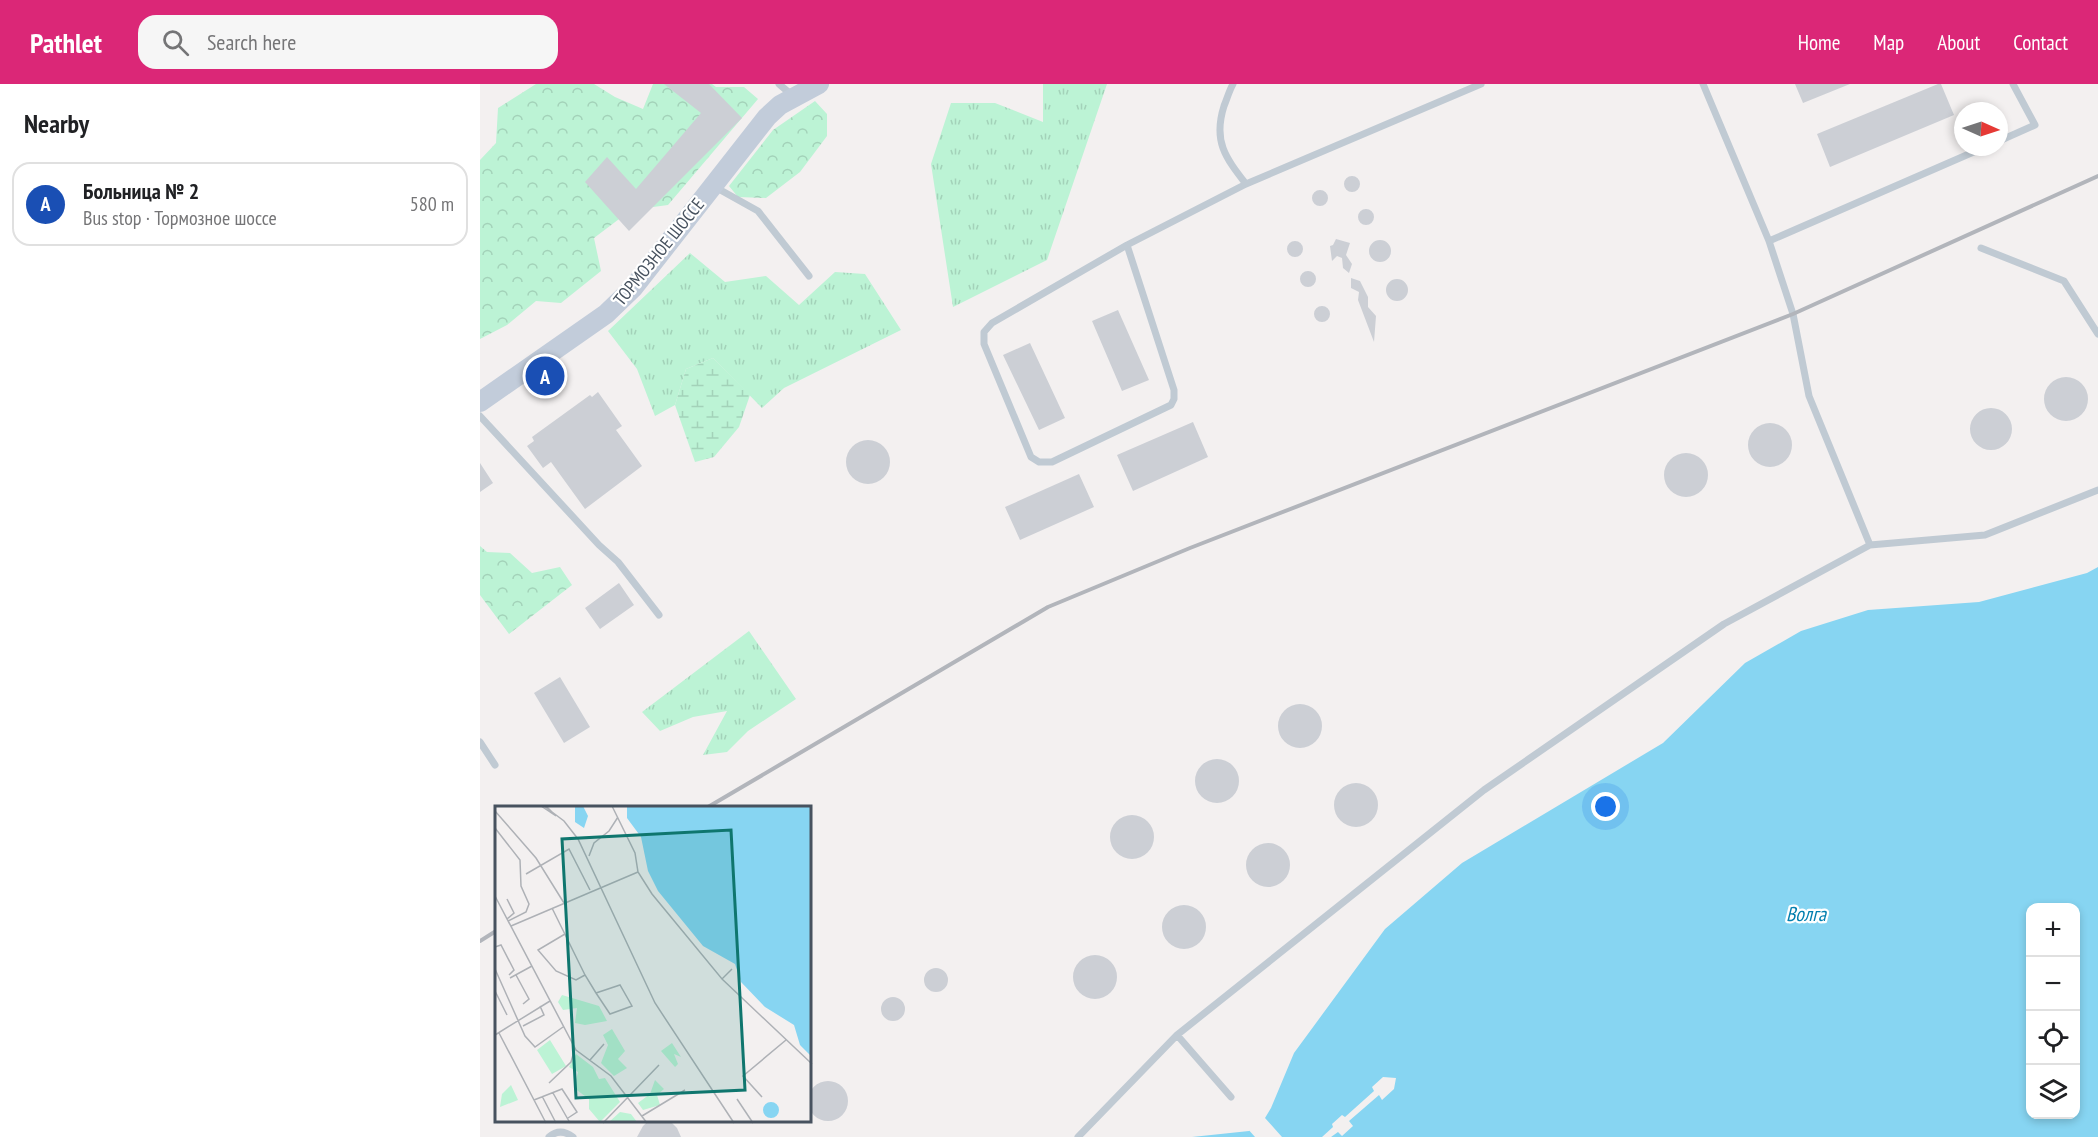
<!DOCTYPE html>
<meta charset="utf-8">
<style>
body{margin:0;font-family:"PT Sans Narrow",sans-serif;background:#f6f6f6;color:#202124}
.controls{position:absolute;right:18px;bottom:18px;display:grid;overflow:hidden;border-radius:12px;box-shadow:0 3px 9px #0003}
.controls button{width:54px;height:54px;display:grid;place-items:center;padding:0;border:0;border-bottom:2px solid #e0e0e0;background:#fff;color:#202124;font:30px sans-serif}
.compass{position:absolute;left:1474px;top:18px;width:54px;height:54px;border-radius:50%;background:#fff;box-shadow:0 3px 9px #0003;rotate:93deg}
.you{position:absolute;left:1126px;top:723px;width:21px;height:21px;margin:-15px;border:4px solid #fff;border-radius:50%;background:#1a73e8;box-shadow:0 0 0 9px #1a73e833}
.badge{display:grid;place-items:center;width:39px;height:39px;border-radius:50%;background:#db2777;color:#fff;font-size:20px;font-weight:700}
.pin{position:absolute;translate:-50% -50%;border:3px solid #fff;box-shadow:0 2px 6px #0006}
.list{margin:0;padding:0;list-style:none}
h2{display:flex;justify-content:space-between;align-items:center;height:78px;margin:0;padding:0 24px;font-size:26px}
h2 small{font-size:20px;font-weight:400;color:#757577}
.list li{display:grid;grid-template-columns:39px 1fr auto;gap:18px;align-items:center;box-sizing:border-box;height:84px;margin:0 12px 12px;padding:0 12px;border:2px solid #e0e0e0;border-radius:18px}
.list b{display:block;font-size:22px;white-space:nowrap}
.list p{margin:0;font-size:20px;white-space:nowrap;color:#757577}
.list em{font-size:20px;font-style:normal;color:#757577}
.icon{flex:none;width:33px;height:33px;fill:none;stroke:currentColor;stroke-width:2;stroke-linecap:round;stroke-linejoin:round}
.map{position:relative;flex:none;width:1618px;height:1053px;overflow:hidden}
header{display:flex;align-items:center;gap:36px;box-sizing:border-box;height:84px;padding:0 30px;background:#db2777;color:#fff}
header strong{font-size:28px}
nav{display:flex;gap:33px;margin-inline-start:auto;font-size:21px}
.search{width:420px;height:54px;background:#f6f6f6;display:flex;align-items:center;gap:15px;box-sizing:border-box;padding:0 21px;border-radius:18px;color:#757577;font-size:22px}
main{display:flex}
aside{flex:1;background:#fff}
.map>svg:first-child{display:block}
</style>
<header>
<strong>Pathlet</strong>
<div class="search"><svg class="icon" aria-label="search" viewBox="0 0 24 24"><circle cx="10" cy="10" r="6"/><path d="M15 15l6 6"/></svg>Search here</div>
<nav><a>Home</a><a>Map</a><a>About</a><a>Contact</a></nav>
</header>
<main>
<aside>
<h2>Nearby<small></small></h2>
<ul class="list">
<li><span class="badge" style="background:#1a4fb4">A</span><div><b>Больница № 2</b><p>Bus stop · Тормозное шоссе</p></div><em>580 m</em></li>
</ul>
</aside>
<div class="map">
<svg width="1618" height="1053" viewBox="0 0 1618 1053">
<defs>
<pattern id="grass-tufts" width="24" height="20" patternUnits="userSpaceOnUse" patternTransform="scale(1.5)"><rect width="24" height="20" fill="#bcf3d5"/><path d="M3 7l-1-3M5 7V3M7 7l1-3M15 17l-1-3M17 17v-4M19 17l1-3" fill="none" stroke="#a3d2b9"/></pattern>
<pattern id="forest-crowns" width="20" height="18" patternUnits="userSpaceOnUse" patternTransform="scale(1.5)"><rect width="20" height="18" fill="#bcf3d5"/><path d="M2 6a3 3 0 1 1 6 0M12 15a3 3 0 1 1 6 0" fill="none" stroke="#a3d2b9"/></pattern>
<pattern id="wetland-marsh" width="20" height="14" patternUnits="userSpaceOnUse" patternTransform="scale(1.5)"><rect width="20" height="14" fill="#bcf3d5"/><path d="M1 5h8M5 5V1M11 12h8M15 12V8" fill="none" stroke="#a3d2b9"/></pattern>
</defs>
<rect width="100%" height="100%" fill="#f3f0f0"/>
<path fill="url(#grass-tufts)" d="M563 0H627L567 176 473 223 451 80 471 19H515L563 38Z
M210 169 245 198 286 192 319 221 355 188 385 190 421 246 304 304 282 324 233 274 206 285 195 321 175 332 157 285 128 247Z
M269 547 316 615 268 647 247 668 223 671 247 627 213 633 180 647 162 628Z"/>
<path fill="url(#forest-crowns)" d="M56 0H114L135 13 163 25 173 0H232L236 3H264L278 15 188 121 151 126 114 154 121 187 81 219 56 217 27 241 0 255V76L16 59 18 24Z
M335 17 347 30V52L320 88 286 114 258 113 249 102 293 46Z
M0 462 7 468 30 469 52 489 80 483 92 501 29 550 0 511Z"/>
<path fill="url(#wetland-marsh)" d="M233 274 270 311 259 343 234 373 215 378 195 321 206 285Z"/>
<path fill="#87d5f2" fill-rule="evenodd" d="M1618 483V1053H712L769 1047 785 1034 791 1024 814 969 905 845 982 779 1183 659 1265 579 1321 547 1388 526 1499 518 1607 489ZM1550 824H1596V1030H1550Z"/>
<path fill="#f3f0f0" d="M903 993 916 994 914 1005 902 1016 899 1011 869 1037 873 1042 862 1052 858 1048 851 1053H842L853 1043 852 1040 862 1031 865 1033 894 1007 892 1003Z
M782 1032 785 1034 802 1053H775L767 1044Z"/>
<path fill="#cccfd5" d="M184 0H229L262 34 149 147 105 98 127 73 156 105 221 29Z
M1315 0H1370L1323 19Z
M1458 0H1461L1474 31 1350 83 1337 50Z
M864 100a8 8 0 1 1 16 0a8 8 0 1 1-16 0Z
M832 114a8 8 0 1 1 16 0a8 8 0 1 1-16 0Z
M878 133a8 8 0 1 1 16 0a8 8 0 1 1-16 0Z
M856 155 870 159 866 171 872 180 869 189 863 184 862 174 857 172 852 177 850 162 853 161Z
M889 167a11 11 0 1 1 22 0a11 11 0 1 1-22 0Z
M807 165a8 8 0 1 1 16 0a8 8 0 1 1-16 0Z
M820 195a8 8 0 1 1 16 0a8 8 0 1 1-16 0Z
M871 194 880 197 888 213V223L896 232 894 258 878 216 879 208 871 204Z
M906 206a11 11 0 1 1 22 0a11 11 0 1 1-22 0Z
M834 230a8 8 0 1 1 16 0a8 8 0 1 1-16 0Z
M638 226 669 296 642 307 612 237Z
M550 259 585 334 559 346 523 271Z
M1564 315a22 22 0 1 1 44 0a22 22 0 1 1-44 0Z
M118 308 142 342 136 346 162 382 105 425 71 378 63 384 47 362 54 357 52 353 110 311 112 313Z
M1490 345a21 21 0 1 1 42 0a21 21 0 1 1-42 0Z
M713 338 728 373 653 407 637 371Z
M1268 361a22 22 0 1 1 44 0a22 22 0 1 1-44 0Z
M366 378a22 22 0 1 1 44 0a22 22 0 1 1-44 0Z
M1184 391a22 22 0 1 1 44 0a22 22 0 1 1-44 0Z
M0 379 13 399 0 408Z
M599 390 614 423 540 456 525 423Z
M139 499 154 521 120 545 105 524Z
M80 593 110 643 84 659 54 609Z
M798 642a22 22 0 1 1 44 0a22 22 0 1 1-44 0Z
M715 697a22 22 0 1 1 44 0a22 22 0 1 1-44 0Z
M854 721a22 22 0 1 1 44 0a22 22 0 1 1-44 0Z
M630 753a22 22 0 1 1 44 0a22 22 0 1 1-44 0Z
M766 781a22 22 0 1 1 44 0a22 22 0 1 1-44 0Z
M682 843a22 22 0 1 1 44 0a22 22 0 1 1-44 0Z
M593 893a22 22 0 1 1 44 0a22 22 0 1 1-44 0Z
M444 896a12 12 0 1 1 24 0a12 12 0 1 1-24 0Z
M401 925a12 12 0 1 1 24 0a12 12 0 1 1-24 0Z
M328 1017a20 20 0 1 1 40 0a20 20 0 1 1-40 0Z
M169 1036H189L197 1044 201 1053H157L163 1042Z"/>
<g fill="none" stroke-linecap="round" stroke-linejoin="round">
<path stroke="#c0cad3" stroke-width="7" d="M299 0 313 12
M753 0C749 7 747 15 744 22 733 57 745 73 766 100
M1223 0 1289 157 1313 230 1329 312 1390 461
M1519 57 1555 41 1533 0
M235 103 278 127 329 192
M1289 157 1505 63
M647 161 694 306V315L691 321 572 378H559L551 373 504 260V248L512 239 647 161 766 100 1001 0
M1501 164 1584 197 1618 250
M0 332 119 461 138 478 179 531
M0 658 15 681
M751 1013 697 951 1004 706 1244 540 1390 461 1505 451 1618 406
M69 1053C77 1046 85 1047 93 1053
M598 1053 697 951"/>
<path stroke="#c2ccda" stroke-width="20" d="M0 318 126 230 153 204 287 33 300 21 339 0"/>
<path stroke="#b2b5bb" stroke-width="4" d="M228 723 568 523 710 464 1313 230 1618 92
M0 857 16 847"/>
</g>
<g text-anchor="middle" stroke-width="4.5" stroke-linejoin="round" paint-order="stroke">
<g font-size="18" fill="#47525f" stroke="#fff">
<text transform="translate(179 168) rotate(-51)" y="6">ТОРМОЗНОЕ ШОССЕ</text>
</g>
<g font-size="20" font-style="italic" fill="#037faf" stroke="#fff">
<text x="1326" y="837">Волга</text>
</g>
</g>
<g transform="translate(15 722)">
<rect width="316" height="316" fill="#f3f0f0"/>
<path d="M67 189 104 200 112 215 90 219 80 217 82 202 68 204 63 196ZM117 223 130 245 123 253 132 262 119 270 106 257 113 239 108 229ZM177 237 186 251 179 248 183 258 180 261 166 245Z" fill="#bcf3d5"/>
<path d="M55 234 71 260 57 268 42 244ZM81 248 98 261 104 273 110 272 125 296 105 316 94 303V293L79 282 83 266 74 261ZM160 274 169 283 162 289 165 299 148 304 143 297 155 288ZM16 279 23 294 5 301 7 288ZM125 306 136 308 142 316H114Z" fill="#bcf3d5"/>
<path d="M80 0H88L93 10 89 22 80 16ZM132 0H316V250L305 239 299 219 270 201 246 176 240 158 208 140 163 85 153 65 146 31 132 12ZM268 304a8 8 0 1 1 16 0a8 8 0 1 1-16 0Z" fill="#87d5f2"/>
<path fill="none" stroke="#aeb1b6" stroke-width="1.5" d="M46 0 61 10 51 0M49 0 69 15 83 33 160 197 239 317M117 0 140 47 143 66 157 88 227 173 237 163M0 5 41 52 69 97M0 22 25 54 26 80 34 98 31 106 13 115M94 50 99 37 114 25 123 11M31 68 74 43 95 84M0 90 81 244 116 270 152 317M12 93 19 107 12 113M57 102 90 169 101 187 115 208 137 200 125 179 101 187M16 120 143 66M70 128 43 144 61 165 81 174 90 169M0 141 6 139 19 164 14 169M0 163 30 230 40 241 68 221M21 169 34 193 28 198M15 172 37 160M227 173 317 258M0 185 12 209M28 220 49 209 45 200M4 227 51 317M0 229 55 195M95 254 109 238M54 277 76 256 80 242M58 287 75 317M47 290 61 317M267 291 248 270 291 234M242 293 258 317M39 294 67 283 82 306 73 312M147 310 190 284M108 317 164 259"/>
<path fill="#0f766e" fill-opacity="0.15" stroke="#0f766e" stroke-width="3" d="M236 24 250 284 81 292 67 33Z"/>
<rect width="316" height="316" fill="none" stroke="#47525f" stroke-width="3"/>
</g>
</svg>
<div class="controls">
<button>+</button>
<button>−</button>
<button><svg class="icon" aria-label="locate" viewBox="0 0 24 24"><circle cx="12" cy="12" r="6"/><path d="M12 2v4M12 18v4M2 12h4M18 12h4"/></svg></button>
<button><svg class="icon" aria-label="layers" viewBox="0 0 24 24"><path d="M12 4l9 5-9 5-9-5zM3 14l9 5 9-5"/></svg></button>
</div>
<svg class="compass" viewBox="-18 -18 36 36"><path d="M0-13l5 13h-10z" fill="#e53935"/><path d="M0 13l5-13h-10z" fill="#757577"/></svg>
<div class="you"></div>
<div class="pin badge" style="left:65px;top:292px;background:#1a4fb4">A</div>
</div>
</main>
